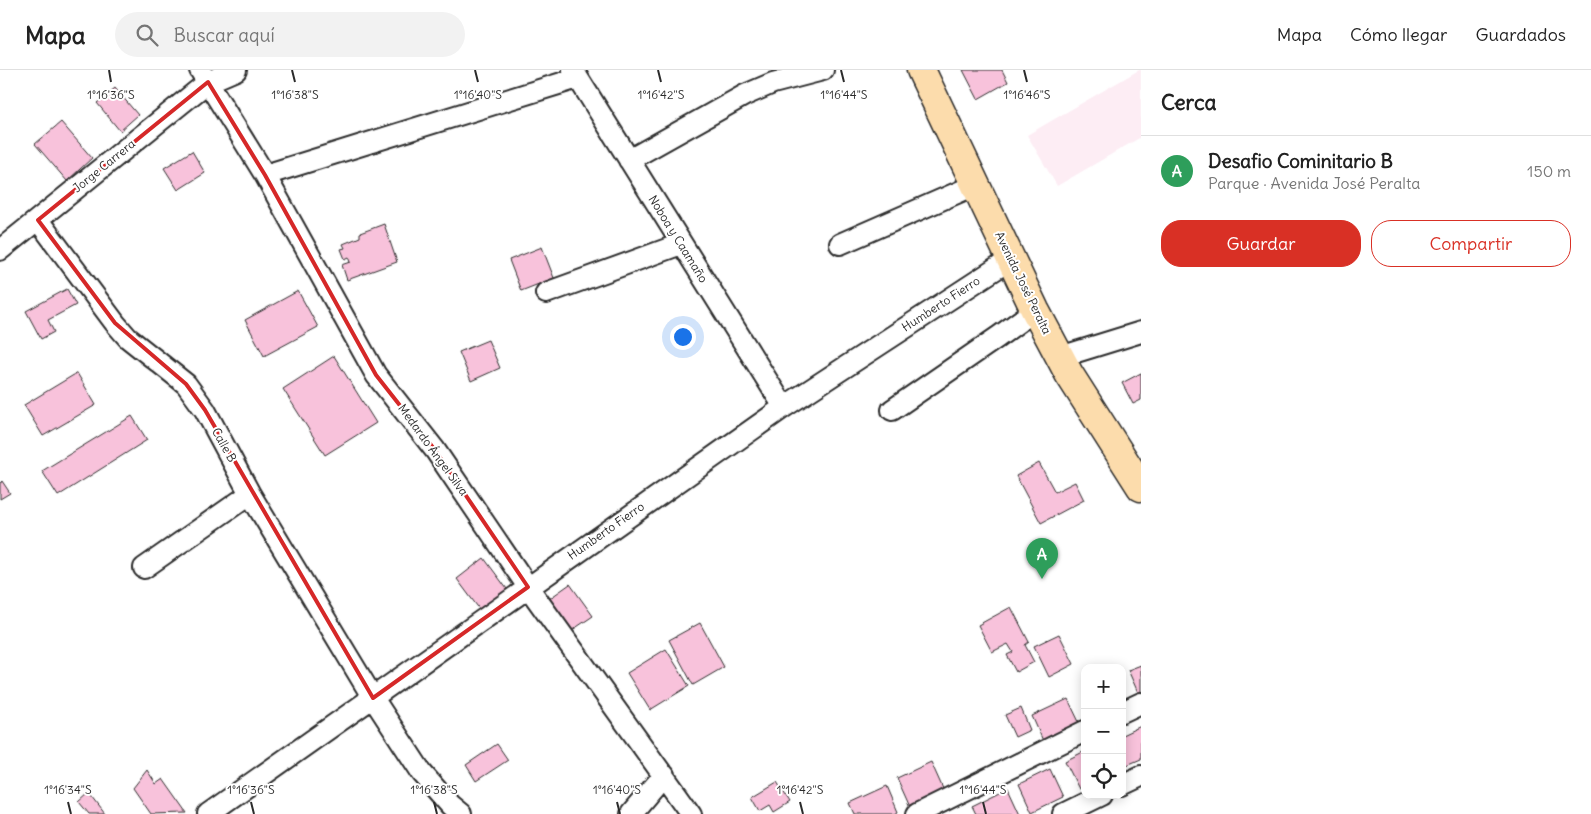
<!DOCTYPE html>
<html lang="es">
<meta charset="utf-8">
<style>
body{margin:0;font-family:Delius,sans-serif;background:#f2f2f2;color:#222}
.controls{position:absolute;right:15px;bottom:15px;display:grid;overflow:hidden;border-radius:10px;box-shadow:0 2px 12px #0003}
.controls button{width:45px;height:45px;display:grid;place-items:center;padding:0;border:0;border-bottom:1px solid #e0e0e0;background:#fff;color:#222;font:25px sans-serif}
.you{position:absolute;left:682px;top:266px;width:18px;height:18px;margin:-12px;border:4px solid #fff;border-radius:50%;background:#1a73e8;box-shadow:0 0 0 8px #1a73e833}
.badge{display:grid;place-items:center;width:32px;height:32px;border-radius:50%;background:#d93025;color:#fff;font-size:16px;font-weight:700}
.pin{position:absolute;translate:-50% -41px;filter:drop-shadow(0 1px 2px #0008)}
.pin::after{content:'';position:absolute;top:26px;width:18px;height:15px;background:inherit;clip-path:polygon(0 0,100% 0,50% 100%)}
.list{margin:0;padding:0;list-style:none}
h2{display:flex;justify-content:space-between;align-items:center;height:65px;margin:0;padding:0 20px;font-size:21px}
h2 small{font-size:16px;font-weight:400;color:#767676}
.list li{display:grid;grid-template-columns:32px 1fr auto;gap:15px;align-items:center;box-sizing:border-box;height:70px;padding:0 20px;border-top:1px solid #e0e0e0}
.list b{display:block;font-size:19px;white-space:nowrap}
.list p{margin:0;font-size:16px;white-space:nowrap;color:#767676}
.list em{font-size:16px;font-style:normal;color:#767676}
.actions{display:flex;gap:10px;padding:15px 20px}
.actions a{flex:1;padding:11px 0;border:1px solid #d93025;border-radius:20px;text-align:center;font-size:18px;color:#d93025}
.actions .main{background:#d93025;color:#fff}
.icon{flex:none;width:28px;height:28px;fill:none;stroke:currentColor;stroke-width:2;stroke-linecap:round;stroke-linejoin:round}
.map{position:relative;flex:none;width:1141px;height:744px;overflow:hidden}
header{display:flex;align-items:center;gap:30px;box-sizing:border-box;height:70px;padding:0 25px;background:#fff;border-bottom:1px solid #e0e0e0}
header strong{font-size:24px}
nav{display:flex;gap:28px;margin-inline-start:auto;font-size:18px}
.search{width:350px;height:45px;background:#f2f2f2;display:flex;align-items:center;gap:12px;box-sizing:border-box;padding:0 18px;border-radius:28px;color:#767676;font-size:19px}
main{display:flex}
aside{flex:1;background:#fff}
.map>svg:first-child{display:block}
</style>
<header>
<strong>Mapa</strong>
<div class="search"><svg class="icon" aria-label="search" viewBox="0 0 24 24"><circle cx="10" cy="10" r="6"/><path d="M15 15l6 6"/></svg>Buscar aquí</div>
<nav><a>Mapa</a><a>Cómo llegar</a><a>Guardados</a></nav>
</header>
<main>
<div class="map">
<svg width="1141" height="744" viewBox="0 0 1141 744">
<rect width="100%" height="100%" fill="#fff"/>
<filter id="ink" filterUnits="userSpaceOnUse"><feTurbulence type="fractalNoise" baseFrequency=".02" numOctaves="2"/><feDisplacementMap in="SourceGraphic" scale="10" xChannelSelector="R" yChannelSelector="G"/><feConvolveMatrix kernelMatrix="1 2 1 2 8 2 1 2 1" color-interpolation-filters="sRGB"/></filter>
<g filter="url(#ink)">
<path fill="#fdedf4" d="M1139 0H1141V67L1057 116 1027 65Z"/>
<path fill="#f8c2db" stroke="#2b2b2b" d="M963 0H1002L1008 12 978 29Z
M115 18 138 45 120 61 97 33Z
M61 52 92 88 67 111 35 74Z
M192 81 205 103 178 120 164 98Z
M384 154 397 192 347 210 342 195 351 192 349 187 345 189 341 179 345 178 343 174 360 167V163Z
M542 177 554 208 521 221 509 190Z
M67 219 76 235 48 250 54 262 41 269 26 241Z
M298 221 318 257 264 286 245 250Z
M488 270 500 298 471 311 459 282Z
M334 286 376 353 325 385 283 319Z
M77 303 96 335 43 366 24 335Z
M1141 303V330L1133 334 1122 313Z
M132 346 147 370 58 426 42 401Z
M1039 393 1055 422 1075 412 1084 430 1041 453 1016 406Z
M2 411 10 423 0 429V413Z
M484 488 507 519 480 540 457 509Z
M570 514 593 546 568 563 546 531Z
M1011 537 1029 572 1025 575 1034 592 1016 602 1007 585 1013 582 1008 574 992 582 978 555Z
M700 553 724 597 693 615 669 570Z
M1059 564 1074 594 1049 607 1034 576Z
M666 579 689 616 650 640 627 603Z
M1141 595V627H1140L1128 600Z
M1068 629 1081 656 1044 673 1032 646Z
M1021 638 1030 660 1015 667 1005 645Z
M1141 656V689L1127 695 1122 685V665Z
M497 674 508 690 476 711 466 695Z
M1085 681V716L1079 719 1065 691Z
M931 692 944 721 910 737 897 708Z
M1050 699 1063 727 1032 742 1019 714Z
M147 700 156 714 163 709 187 743 151 744 133 718Z
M777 712 790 732 774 742 770 735 760 741 752 727Z
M887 716 898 742 895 744H855L850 733Z
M1008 718 1020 744H976L972 736Z
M89 723 105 744H89L79 732Z"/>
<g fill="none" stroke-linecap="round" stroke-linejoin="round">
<g stroke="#2b2b2b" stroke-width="24">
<path id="minor" d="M200 0 265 105 376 305 435 380 528 517 691 744
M573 0 784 337
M629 90 745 25 773 13 823 0
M265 105 578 8
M38 150 115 253 128 268 186 314 205 340 250 424 373 628 422 703 450 735 461 744
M840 174 975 115
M0 180 208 12 236 0
M546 223 681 174
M1060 287 1141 262
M892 340 998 267 1035 240
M144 498 250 424
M1122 642 1141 633
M1122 715 1141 706
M208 744 784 337 1011 189
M631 744 664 705
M917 744 1085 661
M1063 744 1102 725"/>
</g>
<g stroke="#2b2b2b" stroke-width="31">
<path id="highway" d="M921 0 1035 240 1069 304 1141 417"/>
</g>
<use href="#minor" stroke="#fff" stroke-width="20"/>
<use href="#highway" stroke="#fcdcac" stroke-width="28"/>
</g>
</g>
<path fill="none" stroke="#d62828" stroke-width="4" stroke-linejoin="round" d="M208 12 265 105 376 305 435 380 528 517 373 628 205 340 186 314 115 253 38 150Z"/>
<path fill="none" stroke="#2b2b2b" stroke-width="2" d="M109 0 111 12M292 0 295 12M475 0 478 12M658 0 661 12M841 0 844 12M1024 0 1027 12M68 732 71 744M251 732 254 744M434 732 437 744M617 732 620 744M800 732 803 744M983 732 986 744"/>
<g text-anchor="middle" stroke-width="4" stroke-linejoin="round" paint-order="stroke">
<g font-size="12" fill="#2b2b2b" stroke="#fff">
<text transform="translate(104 96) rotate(-39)" y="4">Jorge Carrera</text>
<text transform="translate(678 169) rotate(58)" y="4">Noboa y Caamaño</text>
<text transform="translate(1023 213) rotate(64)" y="4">Avenida José Peralta</text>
<text transform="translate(941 234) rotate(-33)" y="4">Humberto Fierro</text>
<text transform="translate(224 375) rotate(61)" y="4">Calle B</text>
<text transform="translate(433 380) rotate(54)" y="4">Medardo Ángel Silva</text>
<text transform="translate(606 461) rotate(-35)" y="4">Humberto Fierro</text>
</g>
</g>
<g font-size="12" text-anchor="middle" fill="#2b2b2b" stroke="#fff" stroke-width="4" stroke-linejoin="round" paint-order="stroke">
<text x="111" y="29">1°16'36"S</text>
<text x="295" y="29">1°16'38"S</text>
<text x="478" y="29">1°16'40"S</text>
<text x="661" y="29">1°16'42"S</text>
<text x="844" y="29">1°16'44"S</text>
<text x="1027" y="29">1°16'46"S</text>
<text x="68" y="724">1°16'34"S</text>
<text x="251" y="724">1°16'36"S</text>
<text x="434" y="724">1°16'38"S</text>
<text x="617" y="724">1°16'40"S</text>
<text x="800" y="724">1°16'42"S</text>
<text x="983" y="724">1°16'44"S</text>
</g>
</svg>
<div class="controls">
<button>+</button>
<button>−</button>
<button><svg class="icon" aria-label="locate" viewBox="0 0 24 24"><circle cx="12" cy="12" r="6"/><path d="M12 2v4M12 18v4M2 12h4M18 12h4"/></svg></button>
</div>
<div class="you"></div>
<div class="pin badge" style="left:1042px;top:509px;background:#2e9e5b">A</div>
</div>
<aside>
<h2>Cerca<small></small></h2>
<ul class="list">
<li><span class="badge" style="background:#2e9e5b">A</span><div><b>Desafio Cominitario B</b><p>Parque · Avenida José Peralta</p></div><em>150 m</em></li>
</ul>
<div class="actions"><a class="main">Guardar</a><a>Compartir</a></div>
</aside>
</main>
